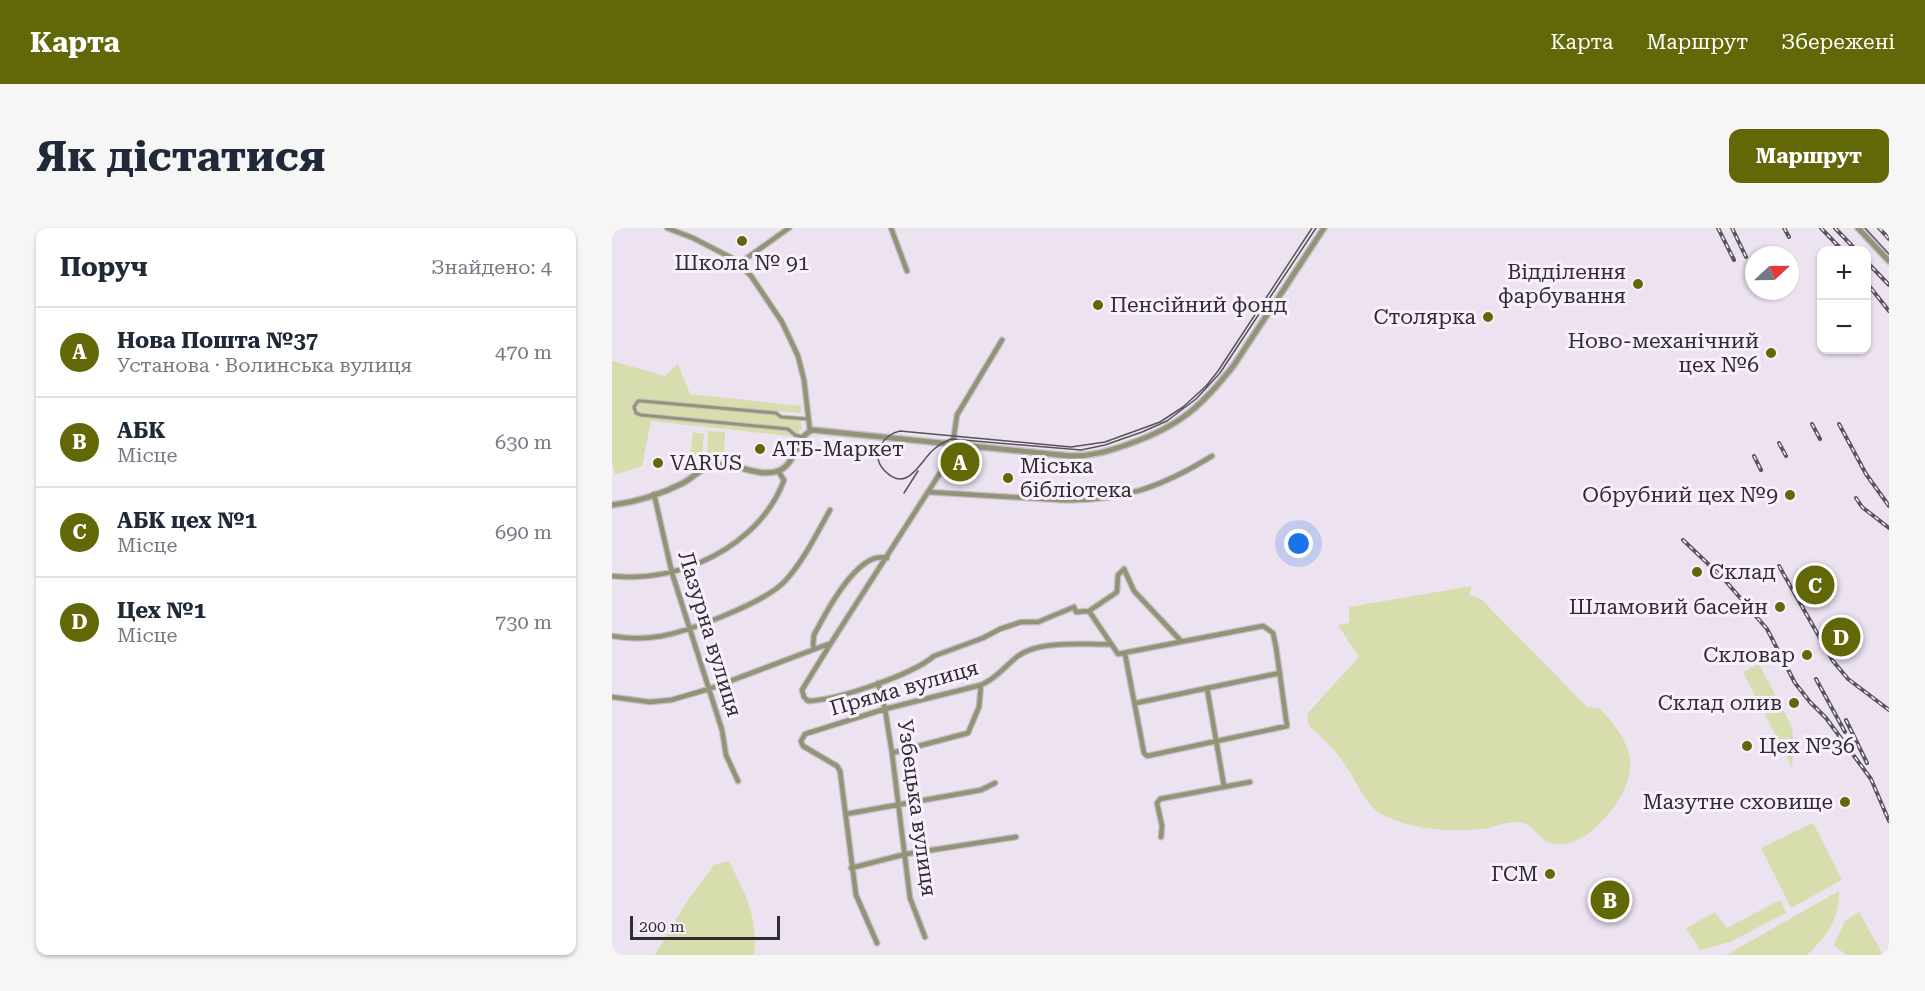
<!DOCTYPE html>
<html lang="uk">
<meta charset="utf-8">
<style>
body{margin:0;font-family:"Roboto Serif",serif;background:#f6f6f7;color:#1f2937}
.controls{position:absolute;right:18px;top:18px;display:grid;overflow:hidden;border-radius:12px;box-shadow:0 2px 4px #0004}
.controls button{width:54px;height:54px;display:grid;place-items:center;padding:0;border:0;border-bottom:2px solid #e0e1e3;background:#fff;color:#1f2937;font:30px sans-serif}
.compass{position:absolute;left:1133px;top:18px;width:54px;height:54px;border-radius:50%;background:#fff;box-shadow:0 2px 4px #0004;rotate:68deg}
.scale{position:absolute;left:18px;bottom:15px;width:150px;box-sizing:border-box;padding-left:6px;border:3px solid #302c31;border-top:0;font-size:16px;line-height:21px;white-space:nowrap;color:#302c31;-webkit-text-stroke:4px #faf0fd;paint-order:stroke}
.you{position:absolute;left:687px;top:316px;width:21px;height:21px;margin:-15px;border:4px solid #fff;border-radius:50%;background:#1a73e8;box-shadow:0 0 0 9px #1a73e833}
.badge{display:grid;place-items:center;width:39px;height:39px;border-radius:50%;background:#626808;color:#fff;font-size:20px;font-weight:700}
.pin{position:absolute;translate:-50% -50%;border:3px solid #fff;box-shadow:0 2px 6px #0006}
.list{margin:0;padding:0;list-style:none}
h2{display:flex;justify-content:space-between;align-items:center;height:78px;margin:0;padding:0 24px;font-size:26px}
h2 small{font-size:20px;font-weight:400;color:#747a83}
.list li{display:grid;grid-template-columns:39px 1fr auto;gap:18px;align-items:center;box-sizing:border-box;height:90px;padding:0 24px;border-top:2px solid #e0e1e3}
.list b{display:block;font-size:22px;white-space:nowrap}
.list p{margin:0;font-size:20px;white-space:nowrap;color:#747a83}
.list em{font-size:20px;font-style:normal;color:#747a83}
.map{position:relative;flex:none;width:1277px;height:727px;overflow:hidden;border-radius:12px}
header{display:flex;align-items:center;gap:36px;box-sizing:border-box;height:84px;padding:0 30px;background:#626808;color:#fff}
header strong{font-size:28px}
nav{display:flex;gap:33px;margin-inline-start:auto;font-size:21px}
.intro{display:flex;align-items:center;justify-content:space-between;box-sizing:border-box;height:144px;padding:0 36px}
h1{margin:0;font-size:42px}
.button{padding:15px 27px;border-radius:12px;background:#626808;color:#fff;font-size:21px;font-weight:700}
main{display:flex;gap:36px;padding:0 36px}
aside{flex:1;background:#fff;border-radius:12px;box-shadow:0 2px 4px #0004}
.map>svg:first-child{display:block}
</style>
<header>
<strong>Карта</strong>
<nav><a>Карта</a><a>Маршрут</a><a>Збережені</a></nav>
</header>
<div class="intro"><h1>Як дістатися</h1><a class="button">Маршрут</a></div>
<main>
<aside>
<h2>Поруч<small>Знайдено: 4</small></h2>
<ul class="list">
<li><span class="badge">A</span><div><b>Нова Пошта №37</b><p>Установа · Волинська вулиця</p></div><em>470 m</em></li>
<li><span class="badge">B</span><div><b>АБК</b><p>Місце</p></div><em>630 m</em></li>
<li><span class="badge">C</span><div><b>АБК цех №1</b><p>Місце</p></div><em>690 m</em></li>
<li><span class="badge">D</span><div><b>Цех №1</b><p>Місце</p></div><em>730 m</em></li>
</ul>
</aside>
<div class="map">
<svg width="1277" height="727" viewBox="0 0 1277 727">
<rect width="100%" height="100%" fill="#ede2f0"/>
<path fill="#d7ddac" d="M0 133 53 148 66 136 78 166 189 178V185L164 183V185L169 189 189 192 190 202 187 201V209L39 193 30 238 3 247 0 235Z
M96 203 113 204 112 226 95 225Z
M81 204 92 206 90 228 78 227Z
M860 358 857 367 869 371 975 479 988 480C1000 494 1015 511 1018 530 1023 562 983 613 951 616 924 619 925 593 905 594 892 594 881 600 869 601 840 604 807 602 780 591 754 581 749 562 736 541 725 524 712 511 697 498L695 486 747 429 726 397 737 395V379Z
M1147 436 1180 499 1182 518 1180 539 1131 444Z
M1201 595 1230 652 1179 680 1149 620Z
M117 633C134 667 146 688 142 727H43L74 675 102 637Z
M1227 663C1228 691 1214 709 1195 727H1114Z
M1168 672 1174 685 1118 714 1088 722 1074 700 1103 684 1115 700Z
M1247 684 1271 727H1234L1222 717 1233 693Z"/>
<g fill="none" stroke-linecap="round" stroke-linejoin="round">
<g stroke="#c7beca" stroke-width="5">
<path id="pedestrian" d="M191 209 183 207 176 201 29 187 24 185 22 179 26 173H30L164 185 169 189 196 191"/>
</g>
<g stroke="#c7beca" stroke-width="7">
<path id="minor" d="M55 0 81 10 122 31 139 48 170 94 186 128 192 152 198 203
M279 0 295 43
M128 35 177 0
M316 264 448 272C508 274 550 259 600 228
M42 266 60 345 110 502 114 527 126 553
M0 348C67 356 148 318 172 252L166 243
M0 408C17 411 33 411 50 408 80 402 155 374 174 352 192 332 205 305 218 282
M219 415 190 462 192 469 196 473C225 472 300 447 322 428L371 410 388 401 409 394H426L462 379 464 384 477 383
M203 421 201 417 202 407C213 386 246 321 275 330
M513 426 532 525 535 528 675 498 664 419 661 405 651 398 506 426 477 383 505 364 506 347 512 341 522 363 569 413
M266 455 273 481 280 525 298 670 313 709
M595 460 612 558
M0 469 38 474 59 472 97 461 219 415 339 228 345 187 390 112
M524 475 668 445
M280 525 356 505 367 479 369 457
M234 586 369 562 383 555
M549 609 550 598 545 575 548 571 638 554
M239 640 294 626 404 609
M265 715 244 667 228 543 225 538 191 518 189 513 193 506 273 481 369 457C384 451 393 438 406 428 427 412 471 417 498 416"/>
</g>
<g stroke="#c7beca" stroke-width="8">
<path id="tertiary" d="M1246 0 1277 33
M0 277C23 274 50 266 71 255 81 250 91 238 102 237 123 234 146 250 166 243 185 236 183 208 201 202L459 228C481 228 497 223 517 216 568 198 590 178 622 137L712 0"/>
</g>
<use href="#pedestrian" stroke="#919576" stroke-width="3"/>
<use href="#minor" stroke="#919576" stroke-width="4.5"/>
<use href="#tertiary" stroke="#919576" stroke-width="5"/>
<path stroke="#59535a" stroke-width="1.5" d="M700 0 606 143 594 158 571 179 548 194 493 214 459 219 288 203C271 206 258 227 272 242 294 266 307 236 319 224 325 218 331 214 339 211L469 222 493 217 530 204 555 193 584 171 608 145 704 0
M1253 0 1277 26
M292 265 306 243"/>
<g stroke="#59535a" stroke-width="4">
<path id="rail" d="M1106 0 1122 32
M1120 0 1134 29
M1172 0 1177 9
M1209 0 1230 22
M1223 0 1244 22
M1267 0 1277 11
M1254 33 1277 57
M1254 54 1277 83
M1200 196 1208 211
M1227 196 1254 246 1277 278
M1167 215 1174 228
M1142 228 1149 242
M1244 270 1250 279 1277 300
M1071 312 1111 350 1155 401 1183 455 1198 474 1214 490 1259 551 1277 593
M1167 338 1221 433 1236 451 1277 482
M1204 451 1233 504
M1234 492 1255 535"/>
</g>
<use href="#rail" stroke="#faf0fd" stroke-width="1.5" stroke-dasharray="4.5" stroke-linecap="butt"/>
</g>
<g fill="#626808" stroke="#faf0fd" stroke-width="2">
<circle cx="130" cy="13" r="6"/>
<circle cx="1026" cy="56" r="6"/>
<circle cx="486" cy="77" r="6"/>
<circle cx="876" cy="89" r="6"/>
<circle cx="1159" cy="125" r="6"/>
<circle cx="148" cy="221" r="6"/>
<circle cx="46" cy="235" r="6"/>
<circle cx="396" cy="250" r="6"/>
<circle cx="1178" cy="267" r="6"/>
<circle cx="1085" cy="344" r="6"/>
<circle cx="1168" cy="379" r="6"/>
<circle cx="1195" cy="427" r="6"/>
<circle cx="1182" cy="475" r="6"/>
<circle cx="1135" cy="518" r="6"/>
<circle cx="1233" cy="574" r="6"/>
<circle cx="938" cy="646" r="6"/>
</g>
<g text-anchor="middle" stroke-width="6" stroke-linejoin="round" paint-order="stroke">
<g font-size="21" fill="#302c31" stroke="#faf0fd" text-anchor="end">
<text x="130" y="42" text-anchor="middle">Школа № 91</text>
<text x="1014" y="51">Відділення<tspan x="1014" dy="24">фарбування</tspan></text>
<text x="498" y="84" text-anchor="start">Пенсійний фонд</text>
<text x="864" y="96">Столярка</text>
<text x="1147" y="120">Ново-механічний<tspan x="1147" dy="24">цех №6</tspan></text>
<text x="160" y="228" text-anchor="start">АТБ-Маркет</text>
<text x="58" y="242" text-anchor="start">VARUS</text>
<text x="408" y="245" text-anchor="start">Міська<tspan x="408" dy="24">бібліотека</tspan></text>
<text x="1166" y="274">Обрубний цех №9</text>
<text x="1097" y="351" text-anchor="start">Склад</text>
<text x="1156" y="386">Шламовий басейн</text>
<text x="1183" y="434">Скловар</text>
<text x="1170" y="482">Склад олив</text>
<text x="1147" y="525" text-anchor="start">Цех №36</text>
<text x="1221" y="581">Мазутне сховище</text>
<text x="926" y="653">ГСМ</text>
</g>
<g font-size="21" fill="#302c31" stroke="#faf0fd">
<text transform="translate(98 406) rotate(73)" y="7">Лазурна вулиця</text>
<text transform="translate(292 460) rotate(-16)" y="7">Пряма вулиця</text>
<text transform="translate(305 580) rotate(82)" y="7">Узбецька вулиця</text>
</g>
</g>
</svg>
<div class="controls">
<button>+</button>
<button>−</button>
</div>
<svg class="compass" viewBox="-18 -18 36 36"><path d="M0-13l5 13h-10z" fill="#e53935"/><path d="M0 13l5-13h-10z" fill="#747a83"/></svg>
<div class="scale">200 m</div>
<div class="you"></div>
<div class="pin badge" style="left:348px;top:234px">A</div>
<div class="pin badge" style="left:998px;top:672px">B</div>
<div class="pin badge" style="left:1203px;top:357px">C</div>
<div class="pin badge" style="left:1229px;top:409px">D</div>
</div>
</main>
